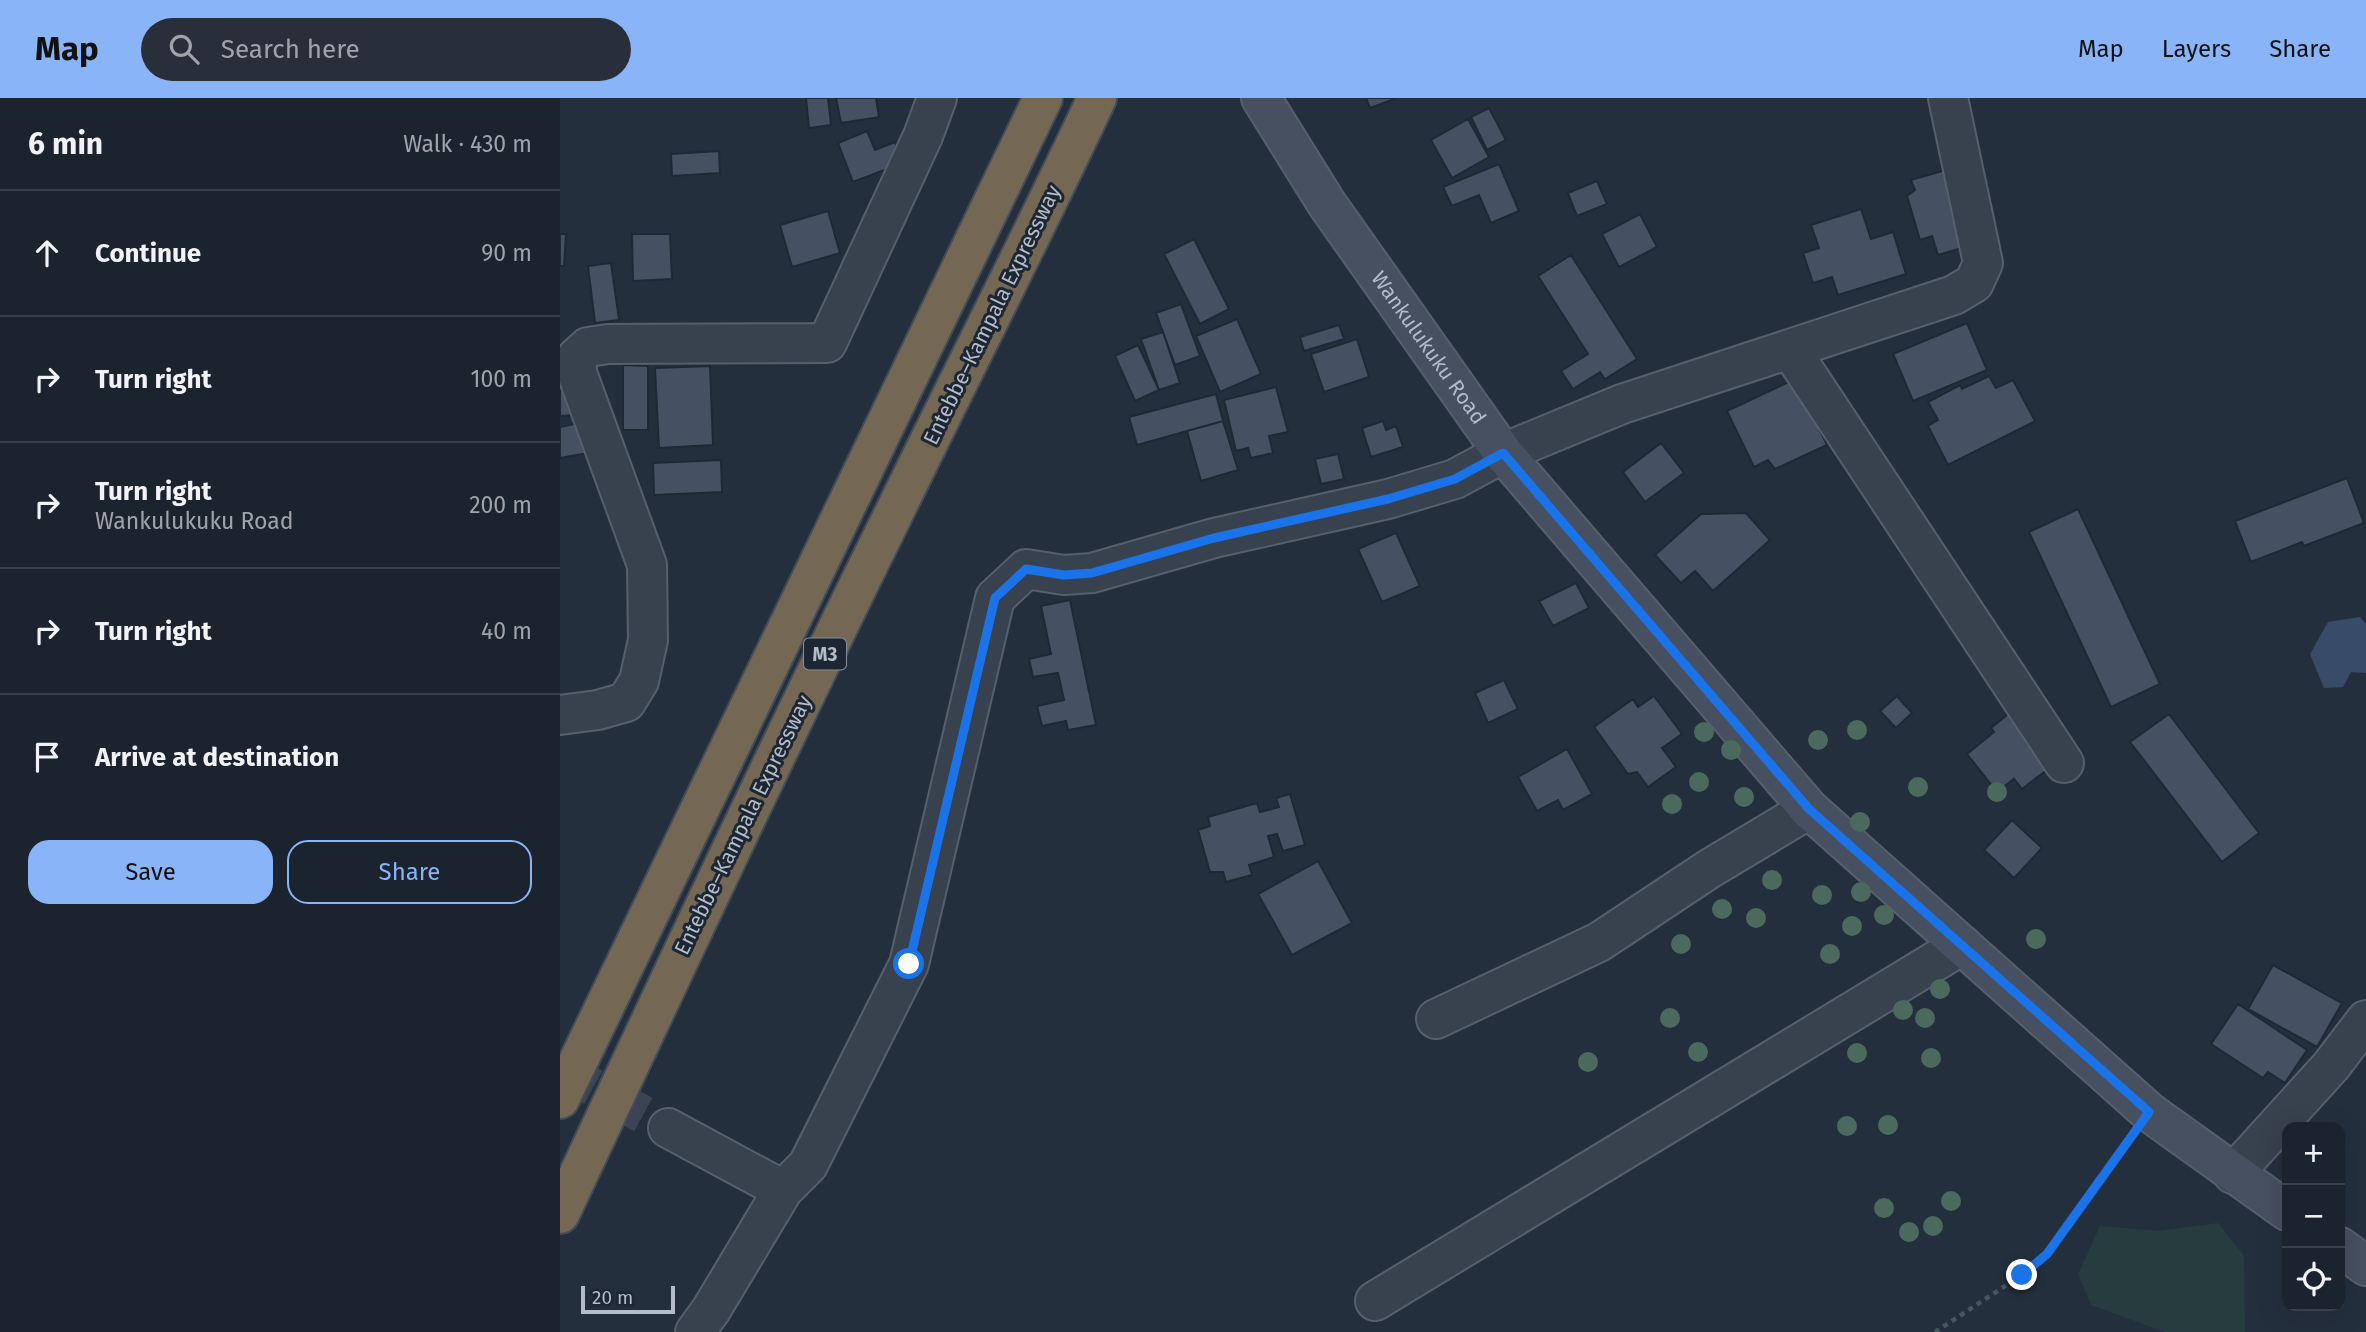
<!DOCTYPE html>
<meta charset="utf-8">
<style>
body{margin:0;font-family:"Fira Sans",sans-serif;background:#282f3a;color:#f1f3f6}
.controls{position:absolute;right:21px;bottom:21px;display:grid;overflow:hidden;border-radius:14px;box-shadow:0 7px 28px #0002}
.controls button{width:63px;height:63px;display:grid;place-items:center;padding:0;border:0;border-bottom:2px solid #39404a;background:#1b232e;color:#f1f3f6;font:35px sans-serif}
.scale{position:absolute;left:21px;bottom:18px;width:94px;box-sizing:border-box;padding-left:7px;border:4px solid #b4bcc9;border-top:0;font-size:19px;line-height:24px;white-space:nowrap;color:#b4bcc9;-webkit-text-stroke:5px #1d2633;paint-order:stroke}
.stop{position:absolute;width:21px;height:21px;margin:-16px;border:5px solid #1a73e8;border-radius:50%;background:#fff}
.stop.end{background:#1a73e8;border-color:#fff;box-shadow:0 2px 7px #0008}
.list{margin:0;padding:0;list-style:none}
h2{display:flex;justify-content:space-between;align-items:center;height:91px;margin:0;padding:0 28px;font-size:30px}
h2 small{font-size:23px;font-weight:400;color:#a0a4aa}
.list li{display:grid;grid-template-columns:46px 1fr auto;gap:21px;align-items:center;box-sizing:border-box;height:126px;padding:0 28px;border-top:2px solid #39404a}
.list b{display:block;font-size:26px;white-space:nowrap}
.list p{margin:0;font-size:23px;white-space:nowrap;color:#a0a4aa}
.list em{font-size:23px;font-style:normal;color:#a0a4aa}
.actions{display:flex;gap:14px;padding:21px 28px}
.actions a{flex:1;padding:16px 0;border:2px solid #8ab4f8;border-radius:21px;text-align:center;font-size:24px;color:#8ab4f8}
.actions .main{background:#8ab4f8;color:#111}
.icon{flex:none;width:38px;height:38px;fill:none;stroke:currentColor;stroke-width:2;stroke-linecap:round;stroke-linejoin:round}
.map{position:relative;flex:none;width:1806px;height:1234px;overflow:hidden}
header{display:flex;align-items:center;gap:42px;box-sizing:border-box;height:98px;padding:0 35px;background:#8ab4f8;color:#111}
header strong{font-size:33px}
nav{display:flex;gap:38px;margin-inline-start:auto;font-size:24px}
.search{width:490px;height:63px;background:#282f3a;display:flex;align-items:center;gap:18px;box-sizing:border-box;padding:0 24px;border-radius:38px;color:#a0a4aa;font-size:26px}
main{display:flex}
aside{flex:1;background:#1b232e}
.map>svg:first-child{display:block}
</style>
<header>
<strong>Map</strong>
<div class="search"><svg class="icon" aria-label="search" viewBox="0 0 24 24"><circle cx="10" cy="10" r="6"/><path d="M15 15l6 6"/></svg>Search here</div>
<nav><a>Map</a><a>Layers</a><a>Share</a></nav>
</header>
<main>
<aside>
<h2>6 min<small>Walk · 430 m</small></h2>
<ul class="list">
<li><svg class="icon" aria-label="ahead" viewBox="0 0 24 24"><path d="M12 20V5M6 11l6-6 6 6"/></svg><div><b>Continue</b></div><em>90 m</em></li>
<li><svg class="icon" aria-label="right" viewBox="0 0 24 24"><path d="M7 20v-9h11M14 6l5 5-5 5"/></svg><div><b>Turn right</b></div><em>100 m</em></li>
<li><svg class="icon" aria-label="right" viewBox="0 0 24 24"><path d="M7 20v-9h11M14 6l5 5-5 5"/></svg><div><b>Turn right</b><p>Wankulukuku Road</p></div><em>200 m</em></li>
<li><svg class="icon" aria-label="right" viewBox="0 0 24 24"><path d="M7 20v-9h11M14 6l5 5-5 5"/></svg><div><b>Turn right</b></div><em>40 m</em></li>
<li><svg class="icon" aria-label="arrive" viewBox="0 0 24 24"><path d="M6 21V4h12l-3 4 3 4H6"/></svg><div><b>Arrive at destination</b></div></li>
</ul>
<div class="actions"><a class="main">Save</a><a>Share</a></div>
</aside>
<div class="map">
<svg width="1806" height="1234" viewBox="0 0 1806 1234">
<rect width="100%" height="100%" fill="#242f3e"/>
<path fill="#263c3f" d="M1658 1125 1684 1158 1685 1234H1605L1531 1207 1518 1176 1540 1128 1598 1133Z"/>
<path fill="#394c67" d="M1800 519 1806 526V575L1791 574 1783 589 1764 590 1750 556 1768 524Z"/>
<path fill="#455162" stroke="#1f2835" stroke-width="2" d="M246 0H268L271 27 249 30Z
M276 0H316L319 19 281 25Z
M806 0H837L810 10Z
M929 10 946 42 927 52 911 19Z
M908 21 929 59 892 80 871 42Z
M307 33 315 52 335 44 343 65 293 84 278 45Z
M159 53 160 75 112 78 111 56Z
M939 66 959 113 931 125 919 97 892 108 883 89Z
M1396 69 1419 145 1378 157 1372 138 1360 142 1347 98 1355 92 1351 82Z
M1037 83 1047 106 1017 118 1008 95Z
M1301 111 1311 141 1333 134 1346 176 1278 197 1272 179 1253 185 1243 155 1259 150 1251 127Z
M268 113 280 155 232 169 220 127Z
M1080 116 1097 149 1059 169 1042 136Z
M0 136H6L4 168H0Z
M72 136H110L112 181 73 183Z
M634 141 669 211 640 226 604 156Z
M1011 157 1077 261 1045 281 1040 274 1013 291 1001 273 1028 256 978 178Z
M51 165 59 222 35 225 28 168Z
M621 206 640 258 615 267 596 215Z
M677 221 701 276 660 294 636 238Z
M1407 225 1427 272 1353 303 1333 256Z
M779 227 784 241 744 253 740 239Z
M603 234 620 285 599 292 581 241Z
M797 241 809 279 764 294 751 256Z
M578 247 599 292 575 303 555 258Z
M63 267 88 268V332H63Z
M150 268 153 347 99 350 95 270Z
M1429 278 1436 290 1453 282 1475 323 1388 367 1368 328 1378 322 1368 304 1400 287 1402 291Z
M1235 281 1267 347 1215 371 1208 362 1194 369 1167 313Z
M716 289 728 334 709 338 713 355 691 360 688 350 676 353 664 302Z
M0 292H3L15 317 0 318Z
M656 296 663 323 577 347 569 319Z
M29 323 34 354 0 360V329Z
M663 323 678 372 641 383 627 333Z
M823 323 826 332 836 328 843 349 811 359 802 330Z
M1101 345 1124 375 1085 404 1063 374Z
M778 356 784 381 761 386 755 361Z
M161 362 162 394 94 397 93 365Z
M1787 380 1804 425 1744 448 1742 444 1691 464 1675 423Z
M1518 411 1600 586 1551 609 1469 434Z
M1186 415 1210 442 1153 493 1135 473 1121 485 1095 457 1141 416Z
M836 435 860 488 822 504 798 451Z
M1016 485 1029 510 993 528 979 503Z
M510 502 536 627 508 632 506 623 482 628 477 608 504 602 498 575 473 579 469 561 491 556 481 508Z
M944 582 958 611 928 625 915 595Z
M1094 598 1122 636 1102 650 1116 669 1088 689 1077 674 1068 676 1034 629 1073 601 1078 609Z
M1337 598 1352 615 1336 630 1320 613Z
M1457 609 1488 671 1462 691 1454 681 1437 694 1407 656 1434 634 1431 630Z
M1609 616 1699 735 1662 764 1570 644Z
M1007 651 1032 696 1003 712 998 702 977 713 958 679Z
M730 696 745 747 723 753 717 736 708 738 714 759 689 767 692 777 666 784 663 774H650L638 732 650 728 648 719 697 705 700 714 719 709 716 700Z
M1452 722 1482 750 1454 780 1424 752Z
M758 763 792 825 732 857 698 796Z
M1713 867 1782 905 1757 949 1688 911Z
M1678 906 1747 952 1725 985 1708 974 1703 980 1651 946Z"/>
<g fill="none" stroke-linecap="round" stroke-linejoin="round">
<path stroke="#3a4453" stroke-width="38" stroke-dasharray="38 19" stroke-linecap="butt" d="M0 971 108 1030"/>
<g stroke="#565f6c" stroke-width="42">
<path id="street" d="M1230 251 1504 665
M0 617 38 612 66 604 79 583 88 542 87 467 17 275V259L28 249 48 246 267 245 363 38 377 0
M876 921 1039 844 1149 771 1249 711
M108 1030 223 1092 248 1067 349 866 435 500 466 471 504 477 532 475 654 440 828 401 895 381 943 355 1062 306 1394 197 1414 185 1423 165 1388 0
M1673 1076 1771 968 1806 922
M815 1203 1402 847
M135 1234 151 1212 223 1092"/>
</g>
<g stroke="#565f6c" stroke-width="42">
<g id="secondary">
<path id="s1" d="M701 0 767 106 943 355 1249 711 1589 1014 1727 1113"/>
<path d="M1780 1149 1806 1168"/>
</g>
</g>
<g stroke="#434c59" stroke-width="42">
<path id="highway" d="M0 1001 483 0
M0 1116C109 883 218 650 332 419 400 279 471 141 537 0"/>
</g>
<path stroke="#44595c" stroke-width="4.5" stroke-dasharray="5 5" stroke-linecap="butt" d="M1375 1234 1462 1177 1487 1156 1570 1041"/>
<use href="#street" stroke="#38414e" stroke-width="38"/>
<use href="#secondary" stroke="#465061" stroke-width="38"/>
<use href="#highway" stroke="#746855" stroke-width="38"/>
</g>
<g fill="#4b6a5d">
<circle cx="1297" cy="632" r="10"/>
<circle cx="1144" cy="634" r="10"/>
<circle cx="1258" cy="642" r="10"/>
<circle cx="1171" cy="652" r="10"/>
<circle cx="1139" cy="684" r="10"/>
<circle cx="1358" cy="689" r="10"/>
<circle cx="1437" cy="694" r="10"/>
<circle cx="1184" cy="699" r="10"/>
<circle cx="1112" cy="706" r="10"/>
<circle cx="1300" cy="724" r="10"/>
<circle cx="1212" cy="782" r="10"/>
<circle cx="1301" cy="794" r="10"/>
<circle cx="1262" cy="797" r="10"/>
<circle cx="1162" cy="811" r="10"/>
<circle cx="1324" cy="817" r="10"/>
<circle cx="1196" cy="820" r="10"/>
<circle cx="1292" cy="828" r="10"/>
<circle cx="1476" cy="841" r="10"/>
<circle cx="1121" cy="846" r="10"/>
<circle cx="1270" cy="856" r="10"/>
<circle cx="1380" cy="891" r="10"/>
<circle cx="1343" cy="912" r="10"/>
<circle cx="1110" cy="920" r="10"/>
<circle cx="1365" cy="920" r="10"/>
<circle cx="1138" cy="954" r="10"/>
<circle cx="1297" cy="955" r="10"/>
<circle cx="1371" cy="960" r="10"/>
<circle cx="1028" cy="964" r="10"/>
<circle cx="1328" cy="1027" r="10"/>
<circle cx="1287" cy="1028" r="10"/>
<circle cx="1391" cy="1103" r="10"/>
<circle cx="1324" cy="1110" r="10"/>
<circle cx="1373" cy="1128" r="10"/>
<circle cx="1349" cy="1134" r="10"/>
</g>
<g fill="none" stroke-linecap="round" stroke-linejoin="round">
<path stroke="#1a73e8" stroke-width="9" d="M349 866 435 500 466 471 504 477 532 475 654 440 828 401 895 381 943 355 1249 711 1589 1014 1487 1156 1462 1177"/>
</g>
<g text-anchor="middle" stroke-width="6" stroke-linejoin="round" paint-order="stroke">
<rect fill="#1d2633" stroke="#878f9c" stroke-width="2" x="244" y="540.5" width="42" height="31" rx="5"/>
<g font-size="19" font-weight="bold" fill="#b4bcc9">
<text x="265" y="563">M3</text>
</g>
<g font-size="21" fill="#b4bcc9" stroke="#1d2633">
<text transform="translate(432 217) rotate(-64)" y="7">Entebbe–Kampala Expressway</text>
<text dy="7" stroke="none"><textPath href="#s1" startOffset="301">Wankulukuku Road</textPath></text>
<text transform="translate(183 727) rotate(-64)" y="7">Entebbe–Kampala Expressway</text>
</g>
</g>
</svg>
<div class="controls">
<button>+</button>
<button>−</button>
<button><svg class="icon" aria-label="locate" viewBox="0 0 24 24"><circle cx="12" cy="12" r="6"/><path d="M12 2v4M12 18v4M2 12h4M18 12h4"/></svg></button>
</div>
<div class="scale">20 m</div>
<div class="stop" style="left:349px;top:866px"></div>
<div class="stop end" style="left:1462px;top:1177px"></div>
</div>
</main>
